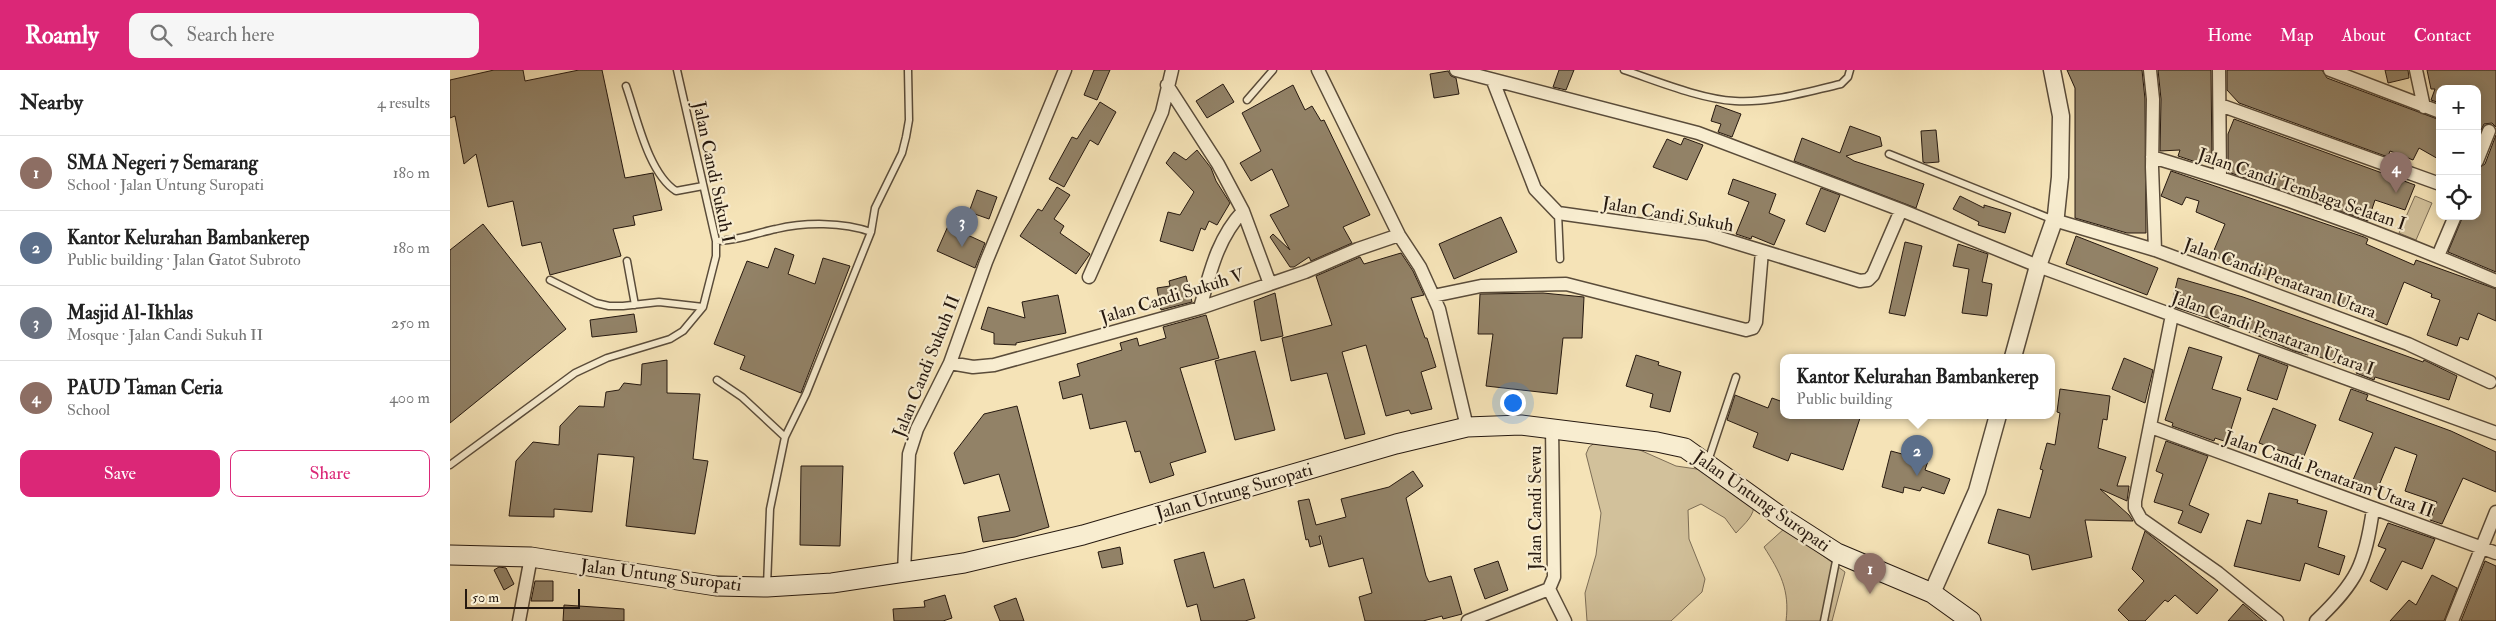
<!DOCTYPE html>
<meta charset="utf-8">
<style>
body{margin:0;font-family:"IM FELL Double Pica",serif;background:#f6f6f6;color:#222}
.controls{position:absolute;right:15px;top:15px;display:grid;overflow:hidden;border-radius:10px;box-shadow:0 2px 12px #0003}
.controls button{width:45px;height:45px;display:grid;place-items:center;padding:0;border:0;border-bottom:1px solid #e0e0e0;background:#fff;color:#222;font:25px sans-serif}
.scale{position:absolute;left:15px;bottom:12px;width:115px;box-sizing:border-box;padding-left:5px;border:2px solid #261910;border-top:0;font-size:14px;line-height:18px;white-space:nowrap;color:#261910;-webkit-text-stroke:4px #f8edd0;paint-order:stroke}
.you{position:absolute;left:1062px;top:332px;width:18px;height:18px;margin:-12px;border:4px solid #fff;border-radius:50%;background:#1a73e8;box-shadow:0 0 0 8px #1a73e833}
.badge{display:grid;place-items:center;width:32px;height:32px;border-radius:50%;background:#db2777;color:#fff;font-size:16px;font-weight:700}
.pin{position:absolute;translate:-50% -41px;filter:drop-shadow(0 1px 2px #0008)}
.pin::after{content:'';position:absolute;top:26px;width:18px;height:15px;background:inherit;clip-path:polygon(0 0,100% 0,50% 100%)}
.popup{position:absolute;left:1330px;top:284px;width:275px;height:65px;box-sizing:border-box;display:grid;place-content:center;border-radius:10px;background:#fff;filter:drop-shadow(0 1px 4px #0005);font-size:16px;white-space:nowrap;color:#767676}
.popup b{font-size:19px;color:#222}
.popup::after{content:'';position:absolute;left:50%;top:100%;margin-left:-10px;border:10px solid transparent;border-top-color:#fff}
.list{margin:0;padding:0;list-style:none}
h2{display:flex;justify-content:space-between;align-items:center;height:65px;margin:0;padding:0 20px;font-size:21px}
h2 small{font-size:16px;font-weight:400;color:#767676}
.list li{display:grid;grid-template-columns:32px 1fr auto;gap:15px;align-items:center;box-sizing:border-box;height:75px;padding:0 20px;border-top:1px solid #e0e0e0}
.list b{display:block;font-size:19px;white-space:nowrap}
.list p{margin:0;font-size:16px;white-space:nowrap;color:#767676}
.list em{font-size:16px;font-style:normal;color:#767676}
.actions{display:flex;gap:10px;padding:15px 20px}
.actions a{flex:1;padding:11px 0;border:1px solid #db2777;border-radius:10px;text-align:center;font-size:18px;color:#db2777}
.actions .main{background:#db2777;color:#fff}
.icon{flex:none;width:28px;height:28px;fill:none;stroke:currentColor;stroke-width:2;stroke-linecap:round;stroke-linejoin:round}
.map{position:relative;flex:none;width:2046px;height:551px;overflow:hidden}
header{display:flex;align-items:center;gap:30px;box-sizing:border-box;height:70px;padding:0 25px;background:#db2777;color:#fff}
header strong{font-size:24px}
nav{display:flex;gap:28px;margin-inline-start:auto;font-size:18px}
.search{width:350px;height:45px;background:#f6f6f6;display:flex;align-items:center;gap:12px;box-sizing:border-box;padding:0 18px;border-radius:10px;color:#767676;font-size:19px}
main{display:flex}
aside{flex:1;background:#fff}
.map>svg:first-child{display:block}
</style>
<header>
<strong>Roamly</strong>
<div class="search"><svg class="icon" aria-label="search" viewBox="0 0 24 24"><circle cx="10" cy="10" r="6"/><path d="M15 15l6 6"/></svg>Search here</div>
<nav><a>Home</a><a>Map</a><a>About</a><a>Contact</a></nav>
</header>
<main>
<aside>
<h2>Nearby<small>4 results</small></h2>
<ul class="list">
<li><span class="badge" style="background:#8d6e63">1</span><div><b>SMA Negeri 7 Semarang</b><p>School · Jalan Untung Suropati</p></div><em>180 m</em></li>
<li><span class="badge" style="background:#5c6f8a">2</span><div><b>Kantor Kelurahan Bambankerep</b><p>Public building · Jalan Gatot Subroto</p></div><em>180 m</em></li>
<li><span class="badge" style="background:#6b7280">3</span><div><b>Masjid Al-Ikhlas</b><p>Mosque · Jalan Candi Sukuh II</p></div><em>250 m</em></li>
<li><span class="badge" style="background:#8d6e63">4</span><div><b>PAUD Taman Ceria</b><p>School</p></div><em>400 m</em></li>
</ul>
<div class="actions"><a class="main">Save</a><a>Share</a></div>
</aside>
<div class="map">
<svg width="2046" height="551" viewBox="0 0 2046 551">
<rect width="100%" height="100%" fill="#f5e3b7"/>
<filter id="stains"><feTurbulence type="fractalNoise" baseFrequency=".004" numOctaves="4"/><feColorMatrix values="0 0 0 0 .2 0 0 0 0 .09 0 0 0 0 .02 0 0 0 .5 -.17"/></filter>
<radialGradient id="worn" r=".72"><stop offset=".6" stop-color="#630" stop-opacity="0"/><stop offset="1" stop-color="#630" stop-opacity=".3"/></radialGradient>
<path fill="#d2c19b" stroke="#7c6d56" d="M1965 126 1982 133 1966 170 1949 163Z
M1146 372 1183 377 1226 396 1260 401 1304 432C1305 446 1295 453 1286 463L1275 448 1251 434 1238 440 1239 469 1255 509 1252 522 1221 551H1137L1135 523 1146 485 1151 443 1136 384 1139 377Z
M1335 458 1395 502 1382 551H1336C1340 520 1330 502 1314 477Z"/>
<path fill="#928267" stroke="#261910" d="M44 0H73L75 11 129 0H152L175 108 203 103 212 140 183 146 185 155 163 159 171 186 100 205 91 172 72 176 63 131 38 137 26 84 14 94 5 46 0 48V10Z
M644 0H660L647 30 634 25Z
M1109 0H1124L1116 20 1103 17Z
M1617 0H1692L1695 29 1696 163H1677L1625 148V18Z
M1708 0H1761L1762 91 1746 92 1728 86 1730 80 1710 81 1711 29Z
M1777 0H1872L1877 8 1990 50V90L1969 78 1963 90 1940 81 1938 87 1789 33 1777 20Z
M1935 0H1958L1959 8 1938 13Z
M1977 0H2046V57L2042 53 2034 54 2027 68V19H1990V33L1981 30 1985 19H1981Z
M998 1 1001 6 1006 8 1009 24 984 28 980 4Z
M773 14 784 32 757 48 746 31Z
M843 15 855 40 862 36 871 51 874 50 920 145 893 157 902 173 861 191 859 187 844 197H840L820 167 823 164 840 180 820 145 839 136 822 99 801 111 790 93 811 81 792 43Z
M650 32 666 42 648 75 640 70 614 117 599 109 622 67 627 69Z
M1266 35 1291 44 1282 67 1268 62 1271 54 1261 51Z
M1784 49 1965 115 1955 140 1925 130 1918 151 1778 102 1781 91H1778V64Z
M1400 56 1430 67 1432 76 1396 86 1404 91 1474 114 1466 138 1344 91 1352 68 1390 83Z
M1486 60 1489 92 1476 93 1473 92 1471 61Z
M2046 65V202L1998 182 2013 146H2027V123L2029 117 2027 116V99L2035 94Z
M1234 68 1253 75 1237 110 1203 97 1217 69 1231 75Z
M747 80 761 98 766 111 780 133 767 155 759 151 755 160 751 158 743 181 710 171 718 142 730 145 744 122 716 93 724 82 736 90Z
M1721 101 1914 167 1918 169 1916 174 1964 195 1966 190 2046 219V251L2028 243 2018 270 2010 267 2007 276 1977 265 1990 230 1981 227 1982 224 1954 212 1937 255 1824 208 1793 197 1792 198 1762 185 1775 154 1746 142 1749 131 1736 127 1732 135 1711 126Z
M1283 109 1326 124 1319 143 1335 150 1324 175 1302 166 1301 169 1286 164 1299 132 1278 124Z
M607 117 620 125 604 149 614 156 610 163 640 184 626 204 570 166 588 139 592 141Z
M1371 118 1390 125 1375 162 1356 154Z
M527 120 547 127 539 149 519 142Z
M1510 126 1534 138V135L1561 143 1555 163 1528 155 1529 152 1503 139Z
M1051 147 1067 182 1004 209 989 174Z
M33 154 116 259 0 353V180Z
M498 156 535 173 525 198 487 181Z
M1626 166 1708 198 1697 225 1616 194Z
M1455 172 1472 176 1455 246 1439 243Z
M1508 174 1538 184 1532 212 1542 214 1537 246 1512 243 1519 199 1503 196Z
M325 178 344 185 338 204 365 214 373 188 400 196 351 323 290 299 295 286 264 274 297 191 318 198Z
M951 183 963 201 974 225 961 228 975 268H977L986 297 971 302 982 339 961 344 959 340 936 346 916 275 892 282 915 364 895 369 877 303 841 311 832 268 882 255 866 206 910 187 914 194Z
M736 206 742 232 711 240 707 218 720 216 719 211Z
M1728 208 1793 227 1973 292 1974 290 2007 306 1999 330 1925 307 1924 310 1906 303 1907 301 1859 283 1858 285 1844 281 1780 254 1779 257 1758 248 1721 236Z
M825 223 833 266 811 271 804 231Z
M1093 223 1134 227 1132 268H1113L1107 324 1036 316 1043 264H1028L1030 224Z
M608 225 616 263 566 273V275L544 274V263L531 259 538 237 575 248 572 232Z
M184 244 187 262 142 267 140 250Z
M756 245 769 288 730 298 756 382 720 393 724 405 700 413 690 381 685 382 676 351 640 359 632 324 613 329 609 312 630 306 627 294 672 280 670 273 687 268 689 276 716 268 713 257Z
M1739 277 1772 287 1762 319 1791 328 1777 372 1765 368 1764 371 1722 356 1723 353 1715 350Z
M805 281 825 360 785 370 765 291Z
M1186 285 1209 292 1208 295 1231 302 1220 342 1200 337 1203 324 1176 316Z
M1809 285 1838 296 1827 330 1797 320Z
M1674 288 1703 300 1695 333 1662 319Z
M217 290V323L250 324 243 389 258 391 245 464 176 456 184 387 148 384 142 442 104 439V447L59 446 66 391 83 372 109 375 110 356 129 336 154 337 156 322 169 320 174 313 191 315 192 294Z
M1610 319 1660 326 1657 350 1653 349 1648 378 1676 387 1667 416H1679L1677 431 1650 419 1679 445 1683 451 1635 450 1642 487 1582 500 1579 485 1538 473 1548 439 1580 448 1593 400 1590 399 1597 373 1605 375 1610 343 1607 342Z
M1901 319 1918 325 1916 330 2001 361 2046 382V422L2013 408 1992 454 1980 450 1987 432 1955 421 1967 385 1945 377 1927 420 1903 410 1923 363 1889 350Z
M1285 325 1318 338 1322 328 1333 332V345H1411L1393 400 1341 383 1338 391 1303 377 1308 363 1277 350Z
M567 336 599 457 565 467 533 472 528 447 560 441 549 404 514 414 504 383 534 344Z
M1823 338 1866 355 1853 389 1809 373Z
M1716 371 1758 386 1739 435 1759 444 1751 463 1728 453 1733 441 1704 432 1713 404 1706 401Z
M1441 381 1478 391 1475 400 1500 409 1494 424 1472 417 1470 421 1454 417 1453 423 1432 417Z
M351 396H393L390 476 350 475Z
M963 401 973 416 956 428 976 506 979 512 1001 506 1012 544 993 549 992 546 973 551H915L909 527 922 523 913 488 879 497 871 466H869L871 474 860 477 858 469 856 470 848 431 859 429 866 455 896 447 891 429 939 417Z
M1819 423 1848 430 1847 433 1877 441 1868 477 1895 486 1889 505 1855 493 1850 511 1784 496 1797 450 1811 454Z
M1938 453 1985 469 1972 499 1952 491 1937 520 1920 511 1936 479 1928 476Z
M1695 461 1768 520 1747 544 1725 525 1718 532 1715 530 1695 551H1679L1668 540 1694 511 1682 499Z
M670 477 673 494 652 498 648 482Z
M754 482 764 518 794 509 805 548 795 551H751L747 534 737 537 724 490Z
M1048 491 1058 520 1035 529 1024 499Z
M2035 491 2046 496V551H2011Z
M49 497 56 498 64 514 54 520 44 500Z
M1982 505 2007 518 1994 551H1940L1959 530 1966 535Z
M85 511H103V531H81Z
M495 525 502 548 493 551H444L443 539 475 537 474 531Z
M566 528 574 551H550L544 536Z
M1793 534 1813 551H1778Z
M114 535 174 539V551H113Z"/>
<g fill="none" stroke-linecap="round" stroke-linejoin="round">
<g stroke="#5a4c3a" stroke-width="9">
<path id="service" d="M1174 0C1207 11 1250 29 1285 31 1321 33 1356 22 1391 14L1398 7 1400 0
M176 16C187 47 198 103 226 121L253 116
M797 30 823 0
M1439 84 1604 150
M1108 143 1110 189
M421 162 425 138 452 83 456 67 459 50 458 0
M266 171C287 171 306 163 326 159 355 152 393 152 421 162L356 324 335 367 320 439 317 516
M177 191 185 235
M100 210 146 233 159 236H173L209 232 253 237
M267 310 292 327 335 367
M1258 391 1286 307
M0 395 125 303 157 288 220 269 233 261 253 237 266 186V171L227 0
M1374 551 1387 486"/>
</g>
<g stroke="#5a4c3a" stroke-width="15">
<path id="minor" d="M868 0 949 165 970 197 989 239 1017 357
M1006 0 1248 63 1451 140 1588 196 2046 363
M1700 0 1703 29 1702 97 1705 180
M1769 0 1770 107
M1880 0 1990 42
M1966 0 1974 37
M1043 11 1085 119 1108 143 1257 164 1410 211 1418 210 1423 205 1451 140
M717 15 768 94 793 141 820 214
M1770 35 1990 114
M1702 87C1818 121 1934 163 2046 211
M2027 91 2039 61
M1604 150 1705 180 1958 274 2040 312
M1988 186 2005 146
M639 207 712 42 722 0
M983 226 1031 216 1116 214 1296 260 1303 258 1306 252 1312 181
M750 238C760 203 767 169 793 141
M1722 245 1685 431V438L1691 449 1768 503 1827 551
M500 293 523 297 544 295 750 238 855 202 908 179 949 165
M1701 357 2046 483
M454 503 459 384 467 359 500 293 536 192 615 0
M1099 519 1115 551
M69 551 81 487
M1018 551 1099 519 1104 507 1102 357
M1866 551C1907 512 1915 495 1923 439
M2002 551 2046 442"/>
</g>
<g stroke="#5a4c3a" stroke-width="19">
<path id="tertiary" d="M1563 287 1588 196 1606 145 1610 107 1611 46 1602 0
M1482 523 1527 421 1548 345"/>
</g>
<g stroke="#261910" stroke-width="21">
<path id="secondary" d="M0 485 81 487 266 516 317 517 382 513 514 493 633 465 946 374 1017 357 1071 355 1207 372 1235 378 1334 449 1387 483 1482 523 1521 551"/>
</g>
<use href="#service" stroke="#f8edd0" stroke-width="6"/>
<use href="#minor" stroke="#f8edd0" stroke-width="12"/>
<use href="#tertiary" stroke="#f8edd0" stroke-width="16"/>
<use href="#secondary" stroke="#f8edd0" stroke-width="19"/>
</g>
<g text-anchor="middle" stroke-width="4.5" stroke-linejoin="round" paint-order="stroke">
<g font-size="18" fill="#261910" stroke="#f8edd0">
<text transform="translate(264 102) rotate(78)" y="6">Jalan Candi Sukuh I</text>
<text transform="translate(1852 119) rotate(19)" y="6">Jalan Candi Tembaga Selatan I</text>
<text transform="translate(1218 144) rotate(10)" y="6">Jalan Candi Sukuh</text>
<text transform="translate(1830 208) rotate(20)" y="6">Jalan Candi Penataran Utara</text>
<text transform="translate(722 226) rotate(-17)" y="6">Jalan Candi Sukuh V</text>
<text transform="translate(1823 263) rotate(20)" y="6">Jalan Candi Penataran Utara I</text>
<text transform="translate(476 296) rotate(-68)" y="6">Jalan Candi Sukuh II</text>
<text transform="translate(1879 404) rotate(20)" y="6">Jalan Candi Penataran Utara II</text>
<text transform="translate(784 421) rotate(-16)" y="6">Jalan Untung Suropati</text>
<text transform="translate(1312 431) rotate(35)" y="6">Jalan Untung Suropati</text>
<text transform="translate(1085 438) rotate(-90)" y="6">Jalan Candi Sewu</text>
<text transform="translate(211 505) rotate(7)" y="6">Jalan Untung Suropati</text>
</g>
</g>
<rect width="100%" height="100%" filter="url(#stains)"/>
<rect width="100%" height="100%" fill="url(#worn)"/>
</svg>
<div class="controls">
<button>+</button>
<button>−</button>
<button><svg class="icon" aria-label="locate" viewBox="0 0 24 24"><circle cx="12" cy="12" r="6"/><path d="M12 2v4M12 18v4M2 12h4M18 12h4"/></svg></button>
</div>
<div class="scale">50 m</div>
<div class="you"></div>
<div class="pin badge" style="left:1420px;top:524px;background:#8d6e63">1</div>
<div class="pin badge" style="left:1467px;top:406px;background:#5c6f8a">2</div>
<div class="popup"><b>Kantor Kelurahan Bambankerep</b>Public building</div>
<div class="pin badge" style="left:512px;top:177px;background:#6b7280">3</div>
<div class="pin badge" style="left:1946px;top:123px;background:#8d6e63">4</div>
</div>
</main>
